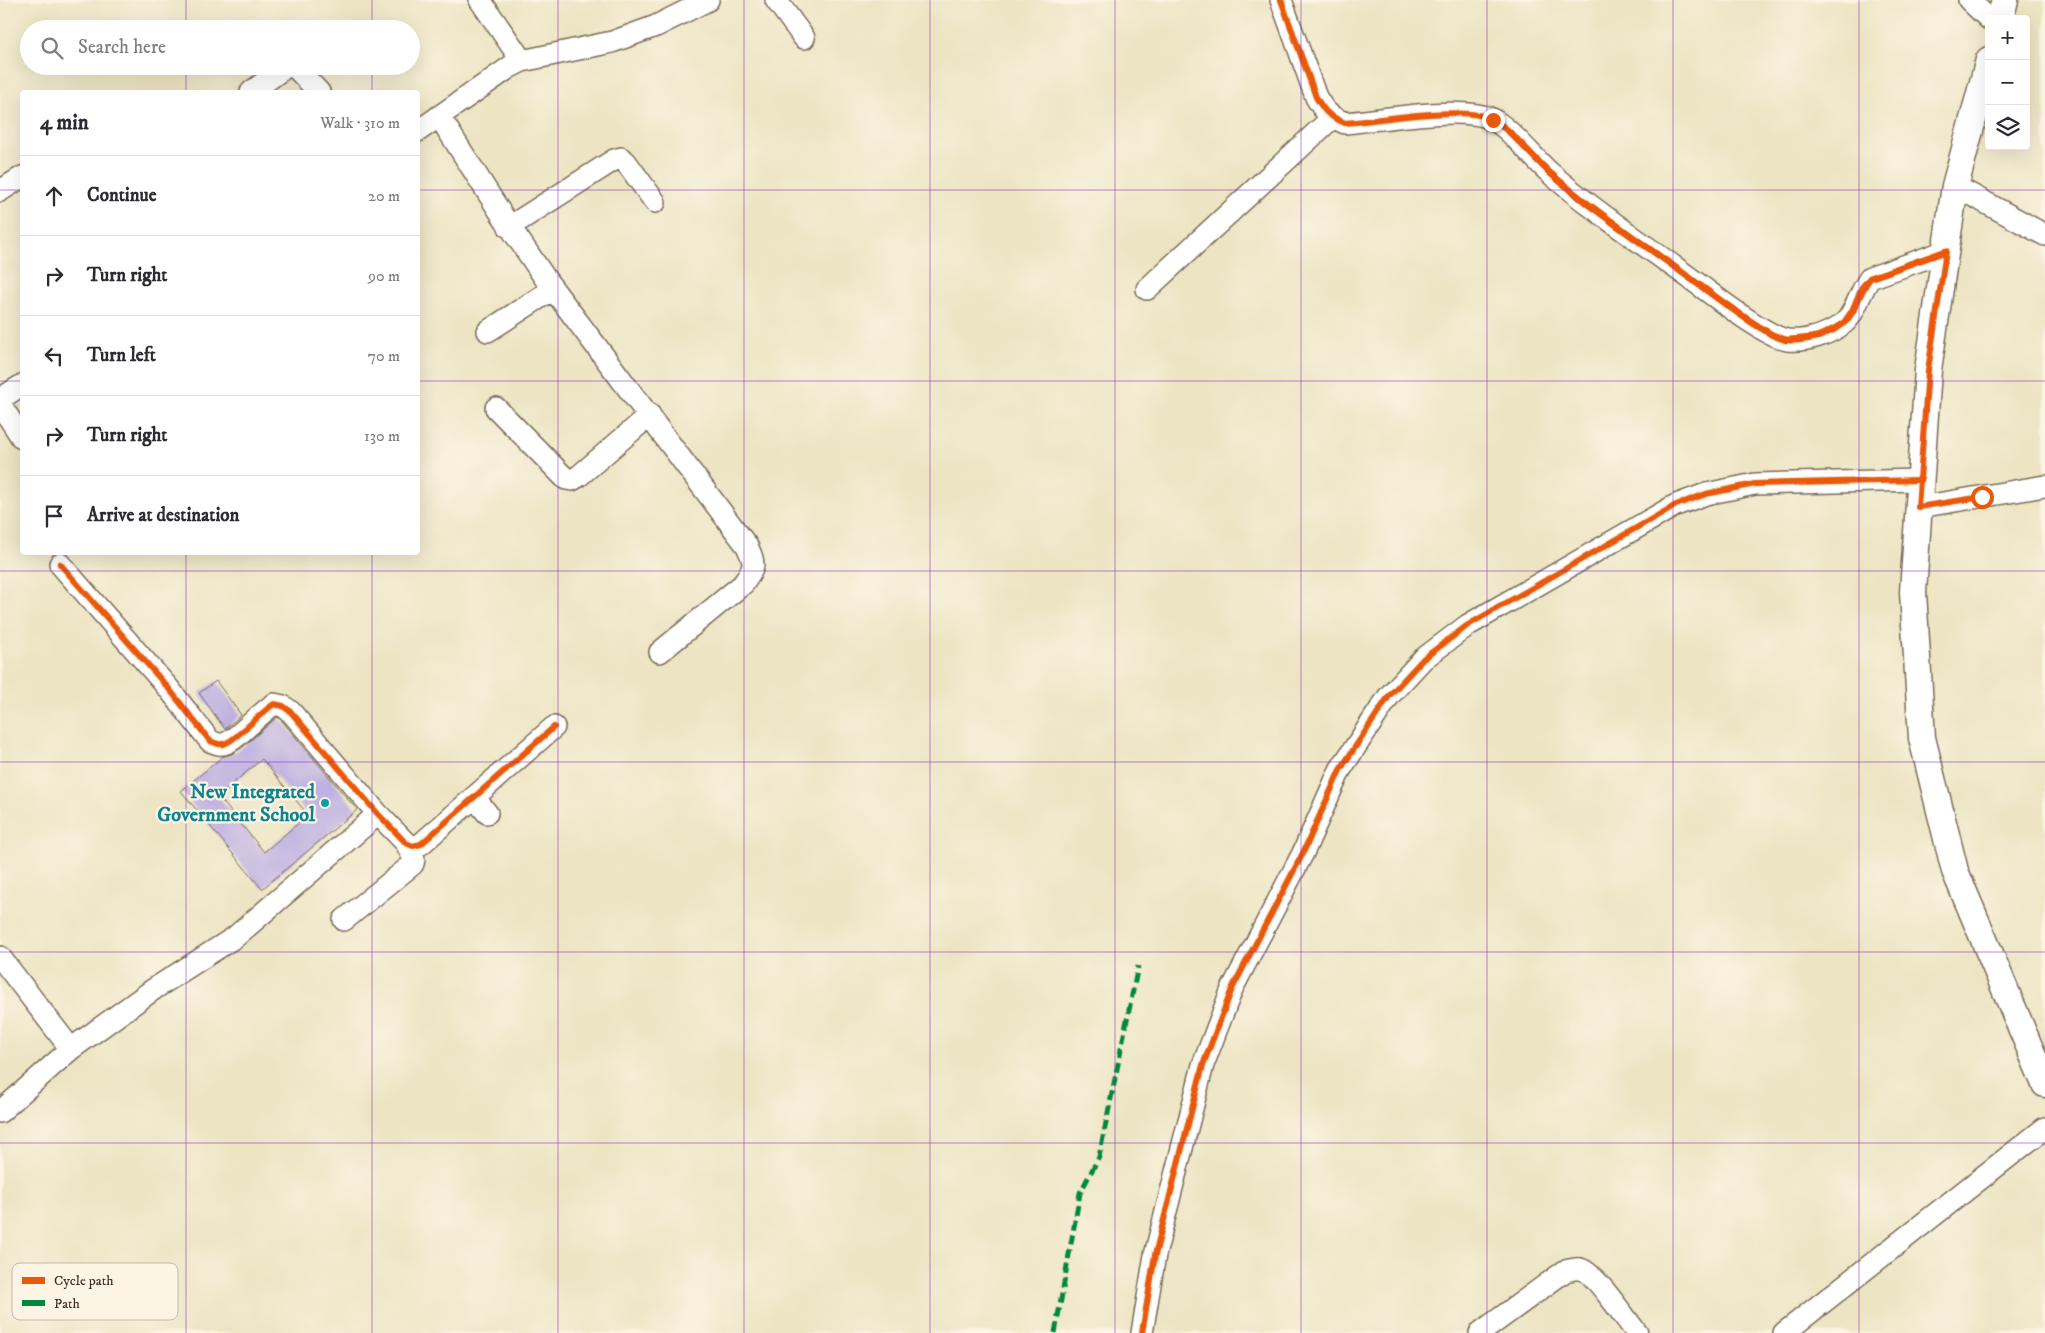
<!DOCTYPE html>
<meta charset="utf-8">
<style>
body{margin:0;font-family:"IM FELL DW Pica",serif;background:#f7f7f7;color:#2b2b33}
.controls{position:absolute;right:15px;top:15px;display:grid;overflow:hidden;border-radius:5px;box-shadow:0 5px 20px #0002}
.controls button{width:45px;height:45px;display:grid;place-items:center;padding:0;border:0;border-bottom:1px solid #e1e1e2;background:#fff;color:#2b2b33;font:25px sans-serif}
.stop{position:absolute;width:15px;height:15px;margin:-11px;border:4px solid #ea580c;border-radius:50%;background:#fff}
.stop.end{background:#ea580c;border-color:#fff;box-shadow:0 1px 5px #0008}
.list{margin:0;padding:0;list-style:none}
h2{display:flex;justify-content:space-between;align-items:center;height:65px;margin:0;padding:0 20px;font-size:21px}
h2 small{font-size:16px;font-weight:400;color:#7c7c81}
.list li{display:grid;grid-template-columns:32px 1fr auto;gap:15px;align-items:center;box-sizing:border-box;height:80px;padding:0 20px;border-top:1px solid #e1e1e2}
.list b{display:block;font-size:19px;white-space:nowrap}
.list em{font-size:16px;font-style:normal;color:#7c7c81}
.icon{flex:none;width:28px;height:28px;fill:none;stroke:currentColor;stroke-width:2;stroke-linecap:round;stroke-linejoin:round}
.map{position:relative;flex:none;width:2045px;height:1333px;overflow:hidden}
.search{position:absolute;background:#fff;box-shadow:0 5px 20px #0002;left:20px;top:20px;width:400px;height:55px;display:flex;align-items:center;gap:12px;box-sizing:border-box;padding:0 18px;border-radius:28px;color:#7c7c81;font-size:19px}
.panel{position:absolute;background:#fff;box-shadow:0 5px 20px #0002;left:20px;top:90px;width:400px;height:465px;border-radius:5px}
.map>svg:first-child{display:block}
</style>
<div class="map">
<svg width="2045" height="1333" viewBox="0 0 2045 1333">
<rect width="100%" height="100%" fill="#fcf5e5"/>
<filter id="ink" filterUnits="userSpaceOnUse"><feTurbulence type="fractalNoise" baseFrequency=".02" numOctaves="2"/><feDisplacementMap in="SourceGraphic" scale="10" xChannelSelector="R" yChannelSelector="G"/><feConvolveMatrix kernelMatrix="1 2 1 2 8 2 1 2 1" color-interpolation-filters="sRGB"/></filter>
<filter id="wash" filterUnits="userSpaceOnUse"><feTurbulence type="fractalNoise" baseFrequency=".0096" numOctaves="4" result="noise"/><feDisplacementMap in="SourceGraphic" scale="20" xChannelSelector="R" yChannelSelector="G"/><feGaussianBlur stdDeviation="1.12" result="paint"/><feColorMatrix in="noise" values="0 0 0 0 0 0 0 0 0 0 0 0 0 0 0 0 0 1.4 0 .05"/><feComposite in="paint" operator="in"/></filter>
<g filter="url(#wash)">
<rect width="100%" height="100%" fill="#ece4c2"/>
<g id="blocks">
<path fill="#bdafe1" fill-rule="evenodd" d="M216 681 241 715 225 729 199 693Z
M277 717 281 720 357 810 262 889 181 791 222 757 232 754 243 747ZM262 759 308 815 264 852 218 796Z"/>
</g>
</g>
<g filter="url(#ink)">
<use href="#blocks" fill-opacity="0" stroke="#796b57" stroke-width="1"/>
<g fill="none" stroke-linecap="round" stroke-linejoin="round">
<g stroke="#796b57" stroke-width="24">
<path id="minor" d="M480 0 522 61
M776 0 804 38
M1281 0 1316 97C1325 113 1329 116 1345 123 1381 120 1462 105 1492 119 1509 127 1534 159 1550 173 1596 213 1648 247 1698 284 1717 298 1765 336 1787 340 1805 342 1829 335 1844 323 1855 314 1860 291 1870 278L1946 251
M1969 0 1989 19
M294 66 319 92
M251 92 287 66
M439 116 502 215 547 281 747 546C756 565 755 567 743 584L660 652
M418 131 510 67 522 61 612 42 656 26 708 0
M1955 186 2045 235
M0 191 22 177
M509 227 614 160 621 158 626 162 655 202
M1147 289 1332 118
M488 331 553 289
M0 399 22 385
M0 404 22 438
M496 408 566 479 572 480 579 476 650 415
M1919 507 2045 486
M60 564 170 690 210 741C216 743 220 746 226 743 236 740 260 713 274 704L283 706 291 712 378 814 406 843 413 846 421 844 554 727
M474 797 487 813
M344 920 413 864 414 859 406 843
M0 957 71 1049
M0 1112 71 1049 154 989 235 937 378 814
M1142 1333 1155 1255 1203 1065 1232 989 1303 853 1340 770 1389 696 1423 659 1468 625 1676 505 1706 494 1755 484 1921 480
M1480 1333 1565 1271C1570 1270 1576 1268 1580 1269 1593 1270 1627 1321 1637 1333
M1784 1333 2045 1128"/>
</g>
<g stroke="#796b57" stroke-width="29">
<path id="major" d="M2000 19 2005 0
M1989 60 1955 186 1928 370 1913 592 1922 738 1955 871 2045 1084"/>
</g>
<use href="#minor" stroke="#fff" stroke-width="21"/>
<use href="#major" stroke="#fff" stroke-width="26"/>
<path stroke="#00873e" stroke-width="5" stroke-dasharray="10 5" stroke-linecap="butt" d="M1055 1333 1080 1193 1099 1157 1138 966"/>
<g stroke="#fcf5e5" stroke-width="9">
<path id="cycleway" d="M1281 0 1316 97C1325 113 1329 116 1345 123 1381 120 1462 105 1492 119 1509 127 1534 159 1550 173 1596 213 1648 247 1698 284 1717 298 1765 336 1787 340 1805 342 1829 335 1844 323 1855 314 1860 291 1870 278L1946 251
M60 564 170 690 210 741C216 743 220 746 226 743 236 740 260 713 274 704L283 706 291 712 378 814 406 843 413 846 421 844 554 727
M1142 1333 1155 1255 1203 1065 1232 989 1303 853 1340 770 1389 696 1423 659 1468 625 1676 505 1706 494 1755 484 1921 480"/>
</g>
<use href="#cycleway" stroke="#e8590c" stroke-width="6"/>
</g>
</g>
<g fill="none" stroke-linecap="round" stroke-linejoin="round" filter="url(#ink)">
<path stroke="#ea580c" stroke-width="6" d="M1493 120 1507 130 1550 173 1586 203 1727 305 1772 335 1786 340 1818 337 1843 324 1852 311 1862 287 1870 278 1946 251 1928 370 1918 507 1982 497"/>
</g>
<path fill="none" stroke="#7b2cbf" stroke-width="1" stroke-opacity="0.55" d="M186 0V29M372 0V29M558 0V1333M744 0V1333M930 0V1333M1115 0V1333M1301 0V1333M1487 0V1333M1673 0V1333M1859 0V1333M186 66V92M372 66V92M0 190H22M418 190H2045M0 381H22M418 381H2045M186 552V1333M372 552V1333M0 571H2045M0 762H2045M0 952H2045M0 1143H2045"/>
<circle fill="#0f9aa8" stroke="#fcf5e5" stroke-width="2" cx="325" cy="803" r="5"/>
<g text-anchor="middle" stroke-width="4.5" stroke-linejoin="round" paint-order="stroke">
<g font-size="20" font-weight="bold" fill="#0d838f" stroke="#fcf5e5" text-anchor="end">
<text x="315" y="798">New Integrated<tspan x="315" dy="23">Government School</tspan></text>
</g>
</g>
<rect x="12" y="1263" width="166" height="57" rx="8" fill="#fcf5e5" stroke="#c2b8a9" stroke-width="1"/>
<rect x="22" y="1277" width="23" height="7" fill="#e8590c"/>
<rect x="22" y="1300" width="23" height="6" fill="#00873e"/>
<g font-size="14" fill="#3b2a1e">
<text x="54" y="1285">Cycle path</text>
<text x="54" y="1308">Path</text>
</g>
</svg>
<div class="controls">
<button>+</button>
<button>−</button>
<button><svg class="icon" aria-label="layers" viewBox="0 0 24 24"><path d="M12 4l9 5-9 5-9-5zM3 14l9 5 9-5"/></svg></button>
</div>
<div class="stop" style="left:1982px;top:497px"></div>
<div class="stop end" style="left:1493px;top:120px"></div>
<div class="search"><svg class="icon" aria-label="search" viewBox="0 0 24 24"><circle cx="10" cy="10" r="6"/><path d="M15 15l6 6"/></svg>Search here</div>
<section class="panel">
<h2>4 min<small>Walk · 310 m</small></h2>
<ul class="list">
<li><svg class="icon" aria-label="ahead" viewBox="0 0 24 24"><path d="M12 20V5M6 11l6-6 6 6"/></svg><div><b>Continue</b></div><em>20 m</em></li>
<li><svg class="icon" aria-label="right" viewBox="0 0 24 24"><path d="M7 20v-9h11M14 6l5 5-5 5"/></svg><div><b>Turn right</b></div><em>90 m</em></li>
<li><svg class="icon" aria-label="left" viewBox="0 0 24 24"><path d="M17 20v-9H6M10 6l-5 5 5 5"/></svg><div><b>Turn left</b></div><em>70 m</em></li>
<li><svg class="icon" aria-label="right" viewBox="0 0 24 24"><path d="M7 20v-9h11M14 6l5 5-5 5"/></svg><div><b>Turn right</b></div><em>130 m</em></li>
<li><svg class="icon" aria-label="arrive" viewBox="0 0 24 24"><path d="M6 21V4h12l-3 4 3 4H6"/></svg><div><b>Arrive at destination</b></div></li>
</ul>
</section>
</div>
